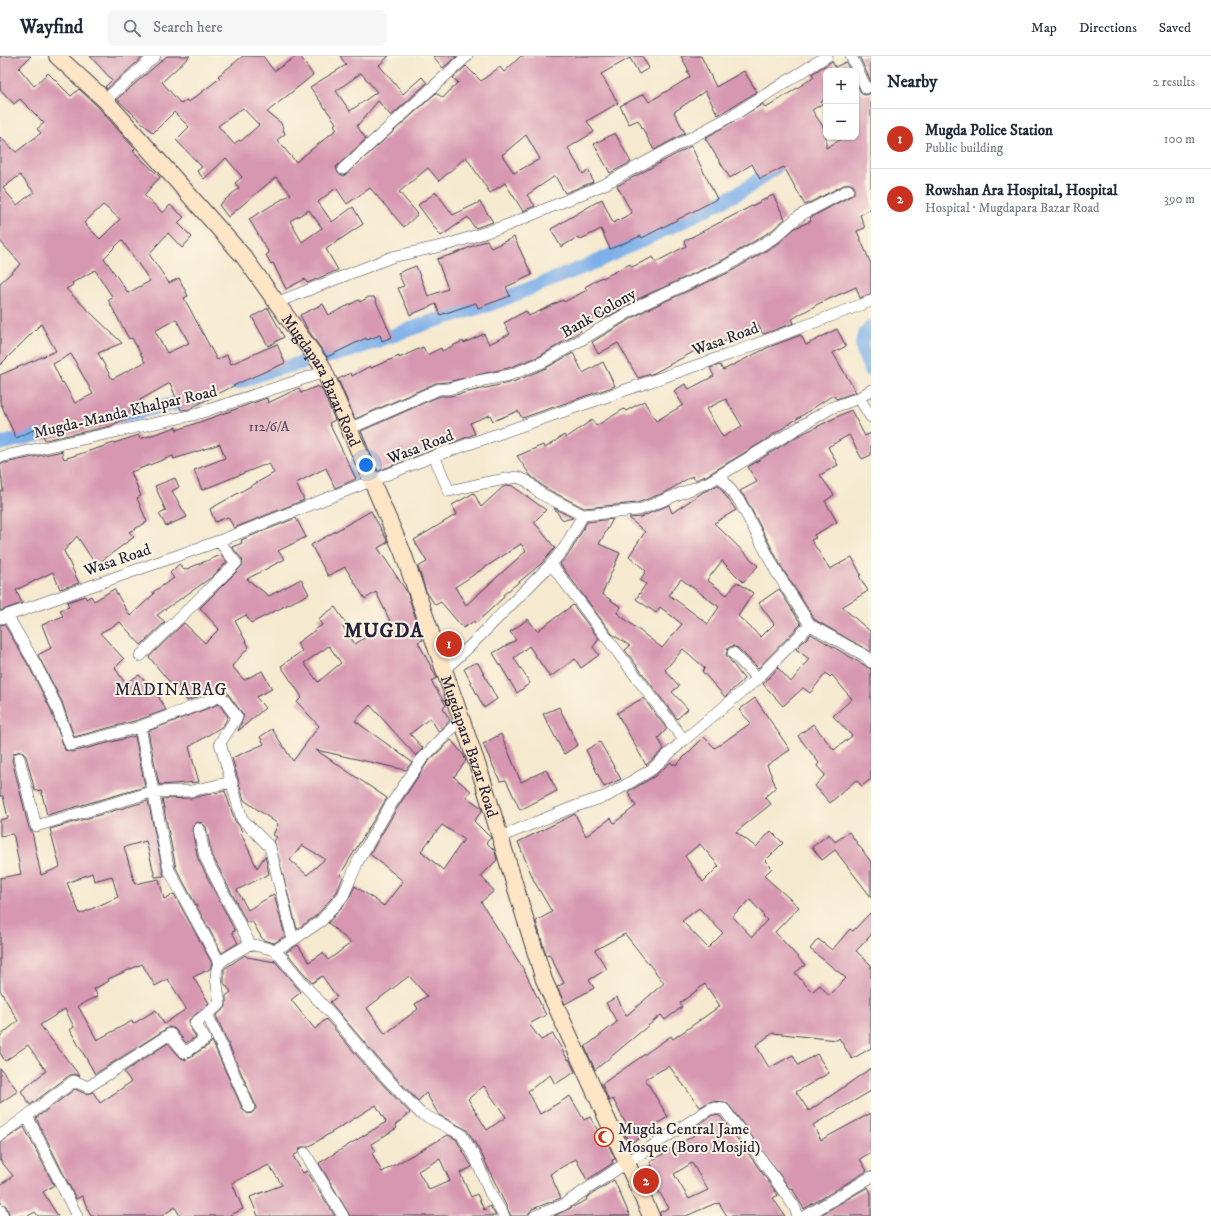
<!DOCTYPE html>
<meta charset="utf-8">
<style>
body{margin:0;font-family:"IM FELL DW Pica",serif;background:#f6f6f7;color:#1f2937}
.controls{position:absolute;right:12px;top:12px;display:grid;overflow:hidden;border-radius:8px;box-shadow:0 1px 3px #0004}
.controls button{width:36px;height:36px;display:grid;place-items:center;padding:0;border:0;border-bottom:1px solid #e0e1e3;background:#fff;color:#1f2937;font:20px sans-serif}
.you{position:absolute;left:366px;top:409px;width:14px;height:14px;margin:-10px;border:3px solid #fff;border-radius:50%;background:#1a73e8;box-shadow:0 0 0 6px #1a73e833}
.badge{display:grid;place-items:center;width:26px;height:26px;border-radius:50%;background:#c8321e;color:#fff;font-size:13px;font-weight:700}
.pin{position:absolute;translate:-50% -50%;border:2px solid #fff;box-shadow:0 1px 4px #0006}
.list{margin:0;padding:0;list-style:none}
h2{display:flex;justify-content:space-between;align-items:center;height:52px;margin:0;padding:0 16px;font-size:17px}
h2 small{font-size:13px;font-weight:400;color:#747a83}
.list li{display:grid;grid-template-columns:26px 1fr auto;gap:12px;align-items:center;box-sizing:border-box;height:60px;padding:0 16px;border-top:1px solid #e0e1e3}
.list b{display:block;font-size:15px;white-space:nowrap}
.list p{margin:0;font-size:13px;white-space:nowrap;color:#747a83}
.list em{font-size:13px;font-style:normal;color:#747a83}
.icon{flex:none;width:22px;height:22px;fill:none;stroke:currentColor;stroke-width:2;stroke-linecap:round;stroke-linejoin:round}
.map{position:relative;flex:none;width:871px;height:1160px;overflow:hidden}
header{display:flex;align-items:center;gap:24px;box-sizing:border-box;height:56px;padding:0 20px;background:#fff;border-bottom:1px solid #e0e1e3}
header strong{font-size:19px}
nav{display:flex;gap:22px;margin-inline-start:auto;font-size:14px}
.search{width:280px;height:36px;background:#f6f6f7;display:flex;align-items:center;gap:10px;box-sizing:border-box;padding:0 14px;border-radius:8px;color:#747a83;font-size:15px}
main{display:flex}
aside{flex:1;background:#fff}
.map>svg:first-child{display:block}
</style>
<header>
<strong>Wayfind</strong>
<div class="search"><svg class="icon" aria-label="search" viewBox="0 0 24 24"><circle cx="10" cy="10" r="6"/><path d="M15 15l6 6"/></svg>Search here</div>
<nav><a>Map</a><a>Directions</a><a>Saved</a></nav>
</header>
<main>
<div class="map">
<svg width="871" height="1160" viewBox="0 0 871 1160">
<rect width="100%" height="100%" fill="#fcf5e5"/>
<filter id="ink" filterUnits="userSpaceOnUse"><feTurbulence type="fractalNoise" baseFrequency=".025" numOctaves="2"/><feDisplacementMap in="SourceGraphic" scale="8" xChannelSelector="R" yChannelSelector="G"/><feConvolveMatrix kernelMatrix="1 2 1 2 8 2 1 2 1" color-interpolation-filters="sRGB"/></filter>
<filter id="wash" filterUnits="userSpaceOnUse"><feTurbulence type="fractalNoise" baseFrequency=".012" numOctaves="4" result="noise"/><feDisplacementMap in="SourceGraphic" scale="16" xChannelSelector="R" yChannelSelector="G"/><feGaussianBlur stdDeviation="0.9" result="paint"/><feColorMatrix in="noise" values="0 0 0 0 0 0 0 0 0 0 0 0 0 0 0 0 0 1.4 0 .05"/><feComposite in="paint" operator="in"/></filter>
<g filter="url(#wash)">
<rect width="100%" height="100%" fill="#f5e9cf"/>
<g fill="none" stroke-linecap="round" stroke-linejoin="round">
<path stroke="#7dafe9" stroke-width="14" d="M871 271C856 284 863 298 871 314
M236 327 269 315 350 295 427 267 494 247 598 205 679 167 744 134 775 112
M105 363 196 343
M0 388 60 373"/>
</g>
<g id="blocks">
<path fill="#d797b1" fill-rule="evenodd" d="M0 0H31L19 12 34 30 48 17 71 40 79 33 98 51 135 93 133 95 160 121 144 139 163 157 170 149 184 161 178 167 192 181 182 192 168 177 149 198 169 227 179 222 188 240 184 242 217 304 227 299 231 308 277 288 285 307 241 326 189 353 181 354 170 327 140 344 142 349 124 358 126 362 111 370 45 384 40 371 16 382 0 346V319L56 295 41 268 0 309V227L21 208 0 185V81L16 96 41 77 37 73 44 67 20 43 14 48 0 33ZM20 119 34 136 17 149 3 132ZM103 149 120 163 100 183 84 167ZM122 184 150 225 128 237 104 202ZM95 214 113 242 108 244 129 283 132 282 145 306 112 323 98 297 122 287 66 233 73 229 72 227ZM176 263 189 287 167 297 155 275ZM71 298 93 338 75 347 63 326 62 327 53 308Z
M90 0H144L107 33 105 31 112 24Z
M167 0H190L162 26 181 48 186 44 189 46 220 22 218 20 243 0H263L274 15 297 0H300L313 19 267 56 281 67 285 78 277 84 296 106 337 73 334 69 336 67 310 31 346 9 340 0H389L379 9 403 38 422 21 427 27 391 60 378 45 357 70 366 83 336 111 338 117 344 120 436 37 443 42 458 26 453 22 466 10 481 25 500 11 504 16 521 0H642L649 12 639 18 630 2 601 18 618 47 587 65 594 76 568 92 583 118 589 114 593 126 565 137 555 120 527 139 535 150 523 155 505 127 490 137 466 101 439 125 428 112 399 136 418 158 404 171 370 132 347 148 336 132 318 146 332 166 353 151 363 168 326 193 338 214 307 227 305 223 286 233 273 207 271 208 266 199 269 197 249 163 291 138 276 121 228 161 219 149 239 132 235 127 242 121 226 102 204 123 197 115 202 111 176 84 189 71 174 56 153 77 117 43ZM361 17 377 36 350 55 336 35ZM243 52 259 69 241 85 239 84 234 88 218 70ZM526 79 540 103 514 117 502 99ZM309 154 322 172 302 186 290 165Z
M433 0H457L443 12Z
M681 0H701L716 31 744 15 757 36 718 59 705 35 674 56 685 77 654 94 638 64 629 68 620 50 644 38 649 46 690 21 687 15H689Z
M859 0H871V26Z
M832 5 835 11 846 6 850 15H826V42L821 46 822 48 812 54 826 75V92L845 81H856V27L862 38 866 39 871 37V153L860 159 865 172 857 175 871 208V238L860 242 856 231 818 248 792 263 794 267 763 278 758 269 697 299 695 295 654 317 638 322 618 287 598 298 592 286 646 254 730 216 779 187 795 172 811 165 810 162 854 138V130L848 127 805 149 784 111 760 123 752 108 730 122 705 82 763 48 765 52 771 49 811 23 814 21 812 18Z
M615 77 631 106 610 117 594 88Z
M691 90 717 143 642 182 641 180 610 193 601 173 579 184 578 181 561 191 551 173 602 143 613 167 632 157 617 130Z
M436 136 453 159 480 146 493 166 475 172 468 161 441 180 418 149Z
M773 139 785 163 771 175 723 204 640 242 604 263 600 257 578 269 581 275 540 300 508 312 447 326 436 327 355 363 338 323 351 317 352 320 370 310 371 312 399 300V302L423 291 427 299 441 292 442 295 463 285 464 287 484 278 489 288 510 278 504 267 526 255 529 260 563 244 564 246 587 234 585 231 602 221 603 222 630 208 632 211 653 201 656 206 686 190 684 185Z
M514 181 532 219 506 231 510 240 478 252 476 247 440 259 436 248 410 259 398 232 404 230 398 217 416 210 428 240 448 233 437 203 454 198 487 184 491 192Z
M369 241H374L392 281 382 285 380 279 367 284 366 282 327 301 308 274 300 259 323 248 329 259 359 244 360 246Z
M268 252 284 281 268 290 252 261Z
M837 273 846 290 833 297 856 336 836 343 833 339 762 386 706 420 695 424 692 420 666 436 637 447 584 452 545 432 530 419 517 400 543 389 545 392 564 379 566 382 592 364 596 370 624 353 626 355 644 345 656 365 683 349 674 335 685 328 689 333 714 320 710 312 720 309 723 314 769 291 801 279 806 289ZM726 343 742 370 723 381 706 353Z
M573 297 583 317 603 306 615 330 522 362 518 355 493 365 490 359 470 367 475 378 378 415 361 375 440 340H450L513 326 546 312Z
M318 330 319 332 321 331 335 364 329 367 356 423 335 432 326 412 296 427 304 444 234 472 228 461 215 466 210 453 274 417 269 407 202 434 194 414 225 402 220 388 174 403 173 400 131 416 141 440 137 442 147 466 129 476 134 481 96 509 77 480 64 495 79 527 60 533 53 516 16 534 22 547 0 555V435H3L0 408 63 395H61L64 403 139 379 140 383 176 371 177 374 267 342 268 347 299 332 301 337Z
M851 354 865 380 871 377V399L862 403 849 379 828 391 838 409 820 419 834 439 825 445 837 466 814 479 816 482 811 484 830 513 852 501 861 519 859 520 868 535 842 551 871 576V596L815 564 782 512 746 443 740 435 757 426 748 411 796 381Z
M175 422 179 431 172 435 187 461 166 470 159 458 166 455 155 430Z
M511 429 546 454 534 466 555 492 542 507 503 539 504 541 475 568 474 565 463 572 441 546 435 549 426 535 418 511 427 506 414 484 457 458 452 449 474 437 481 451 503 431ZM521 488 526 495 466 549 455 531Z
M718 429 736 454 714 467 758 510 743 526 722 505 707 524 727 539 737 526 753 537 738 560 761 581 774 568 759 547 779 533 801 568 758 612 738 592 732 590 728 592 726 599 744 623 725 641 702 615 705 612 683 593 665 614 679 630 672 636 688 653 677 663 625 594 630 590 612 578 560 508 571 495 587 466 613 463 599 488 620 497 602 538 621 551 617 557 662 592 682 568 660 551 656 557 636 543 646 528 640 524 646 515 629 500 645 476 629 462 641 461 669 449 672 457 703 436ZM681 523 719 551 708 568 669 539Z
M554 452 573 462 564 464 561 462Z
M371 455 388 486 378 492 407 536 423 584 418 586 437 622 431 625 446 649 443 653 450 664 439 676 430 662 410 678 423 692 416 700 370 649 355 665 412 706 406 714 316 694 387 742 340 819 343 821 337 836 316 860 297 873 274 785 277 781 273 779 278 768 244 744 232 702 264 688 260 681 272 673 293 705 319 670 297 646 302 641 281 610 302 595 297 587 322 569 318 563 335 551 347 569 343 571 355 588 390 565 376 536 365 543 345 511 328 520 311 489ZM329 590 341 607 318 626 304 607ZM302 789 325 803 307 819 290 804Z
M296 462 306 481 278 495 285 503 247 523 269 540 301 523 309 538 251 567 246 559 235 565 249 591 232 610 244 624 262 615 272 633 256 641 265 652 238 675 244 660 226 635 218 633 187 645 176 626 172 629 149 601 184 567 205 587 219 573 200 552 243 509 242 503 232 491 242 487 241 484Z
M221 499 227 506 212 521 157 559 165 566 141 589 120 566 100 577 124 603 115 612 125 627 139 619 157 638 166 654 138 664 74 681 62 646 38 599 51 592 42 569 63 560 60 554 69 551 67 546 85 540 86 543 91 540 94 545 114 533 130 560 154 538 153 536 174 522 170 517 179 508 184 514Z
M573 549 599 583 593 591 599 599 581 612 575 603 550 621 529 590 514 602 530 627 517 637 493 597 516 584 510 576 528 563 537 575Z
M4 568 30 612 50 652 65 694 72 696 135 680 145 731 47 759 41 734 35 735 26 700 21 695 14 697 12 704 29 772 32 776 41 819 60 811 50 773 148 745 164 820 155 821 146 785 124 791 135 828 159 823 164 843 174 838 212 907 210 913 193 921 209 947 189 964V970L196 981 186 987 175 973 169 971 95 1018 70 974 74 971 65 953 40 969 80 1020 74 1018 70 1019 30 1049 21 1035 46 1015 28 989 5 1005 0 997V980L18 965 0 934V822L21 818 14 781 12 778 0 780V764L8 762 3 740H0V569ZM92 817 94 825 112 820 118 841 80 858 67 827ZM142 908 155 930 168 923 186 953 164 968 156 954 133 968 132 965 97 984 78 950 98 940 94 933 109 925 108 923Z
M811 578 871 613V723L862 730 856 724 830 747 815 730 825 719 817 710 819 707 798 680 813 668 834 694 852 680 833 660 852 643 832 619 830 621 826 617 810 637 803 632 783 650 763 628 778 612 791 626 809 603 796 593Z
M474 607H478L497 643 484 652 464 613Z
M643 642 667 673 658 682 664 693 646 709 617 657Z
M755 642 790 694 767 709 776 731 765 741 771 748 736 776 756 791 771 775 783 787 765 805 772 812 764 820 799 851 775 876 805 909 795 917 812 936 820 929 829 940 846 922 810 893 818 883 832 894 850 873 853 875 871 856V879L856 895 871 909V992L852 1003 839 982 837 984 773 977 756 989 769 1012 793 999 798 1009 817 998 829 1017 796 1036 809 1055 871 1012V1035L813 1069 821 1084 871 1057V1096L860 1103 867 1115 804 1153 792 1132 790 1133 729 1049 725 1046 712 1045 700 1051 669 1010 645 1023 668 1061 648 1073 650 1077 632 1086 636 1092 632 1094 621 1070 626 1068 613 1043 609 1045 602 1028 671 980 673 983 720 950 705 928 680 947 682 951 665 964 661 959 595 1014 585 991 617 966 606 947 617 941 626 960 664 927 625 878 595 894 607 913 589 924 594 932 565 948 557 931 564 927 549 898 546 899 536 865 552 856 534 825 518 786 575 758 586 780 611 762 614 767 636 750 628 736 655 720 671 706 673 709 675 707 676 709 704 681 715 692 751 667 739 654ZM700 788 719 810 703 826 685 800ZM750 844 764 859 763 860 767 864 752 881 732 860ZM699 852 723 877 708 892 682 865Z
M219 648 228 661 223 670 189 691 199 726 159 729 148 675Z
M559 651 578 689 564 698 543 658Z
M501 678 521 726 546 714 557 735 520 754 506 724 500 725 483 688Z
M451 684 463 698 466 705 454 721 471 735 466 741 481 751 482 755 474 765 491 782 486 786 495 795 497 804 481 820 494 835 481 846 524 914 546 959 529 968 541 984 553 978 568 1004 569 1003 575 1016 555 1028 550 1019 528 1035 540 1058 570 1040 584 1064 590 1061 601 1080 604 1079 615 1103 612 1104 613 1107 587 1124 576 1103 550 1118 561 1142 532 1153 527 1160H511L481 1097 467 1074 439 1059 426 1037 418 1045 381 1006 330 946 337 941 322 920 312 927 286 896 298 889 309 906 323 897 328 904 351 887 328 867 348 844 355 830 384 850 403 825 370 798 396 754 427 707ZM442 769 464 783 443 814 421 795ZM409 920 427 940 415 948 418 953 385 978 367 952ZM484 1030 506 1061 487 1074 468 1043Z
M600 686 621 723 604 731 586 694Z
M225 735 235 765 240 771 242 776 241 777 257 812 265 800 269 818 237 834 248 854 274 838 285 880 274 887 263 884 252 865 247 867 212 799 206 771 202 767 197 766 194 768 192 774 198 803 235 875 232 876 238 887 222 897 176 812 162 743 192 742Z
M849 776 871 806V841L835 794 822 804 812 791 829 778 835 786Z
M245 899 247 901 275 906 274 904 301 936 291 944 315 973 326 963 371 1016 410 1057 395 1069 397 1072 371 1088 376 1095 372 1097 382 1116 448 1079 456 1083 472 1111 460 1117 471 1141 477 1138 484 1154 490 1150 496 1160H350L319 1107 386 1066 376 1049 308 1091H301L298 1097 293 1100 303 1117 307 1115 335 1160H258L250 1141 282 1129 269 1109 232 1127 243 1153 228 1160H180L175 1151 162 1160H91L82 1140 76 1143 36 1062 75 1033 86 1038 93 1036 100 1047 131 1026 124 1016 168 987 180 1001 185 1004 209 989 212 985 243 1054 248 1058 252 1057 256 1052 255 1048 216 960 226 951V940L231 936 224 927V913ZM440 1103 450 1125 429 1134 418 1115Z
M0 1012 18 1035 0 1047Z
M713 1059 720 1060 753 1104 778 1139 773 1142 785 1160H727L719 1147 717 1148 716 1147 686 1160H660V1156L669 1152 655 1129 649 1132 641 1115 652 1110 650 1106 701 1075 698 1069ZM692 1107 708 1134 689 1143 674 1118Z
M24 1071 54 1129 43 1136 58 1160H38L35 1156 28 1160H10L6 1150 0 1146V1129L13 1120 0 1104V1087Z
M614 1124 630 1160H554L587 1144 586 1142Z
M868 1131 871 1137V1160H823L822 1158Z"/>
</g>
</g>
<g filter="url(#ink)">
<use href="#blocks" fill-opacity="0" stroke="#424051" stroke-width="1"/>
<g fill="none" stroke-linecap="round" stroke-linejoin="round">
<g stroke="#424051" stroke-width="12">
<path id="street" d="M851 0 866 32
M105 44 155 0
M343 113 467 0
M278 246 392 201 450 188 508 169 605 128 735 58 827 0
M859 342 871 361
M349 373 439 333H448L473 326 510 319 543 306 643 248 726 210 775 181 799 160 848 134
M434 400 449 435 484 427 517 421 527 425 541 438 583 459 639 454 709 426 831 352 859 342 871 334
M0 401 193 359 324 316
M720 420 740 446 776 515 810 569 864 599 871 606
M551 508 684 684 755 625 810 569
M7 559 36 609 56 649 70 689 140 671 221 640 237 661 220 687 242 763 270 791 293 884
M0 562 219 485 434 400 730 298 871 245
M733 597 758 623
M140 600 236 507 219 485
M444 614 471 589 551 508 565 491 583 459
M140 671 169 814 219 906
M19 702 36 770 152 736 191 735 232 726
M199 773 205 801 250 888
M500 781 576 750 607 740 651 714 684 684
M275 894 293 884 321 865 343 840 358 805 390 750 422 703 461 663
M207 958 249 1051
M27 1060 77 1160
M0 1080 74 1025 88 1031 170 978 185 997 205 983 195 967 220 948C213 904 212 910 250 888L275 894 306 931 334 961 376 1011 420 1057 461 1078 475 1101 490 1137 504 1160
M305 1097 343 1160
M626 1107 711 1052 724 1053 759 1100 794 1150 798 1160
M0 1153 3 1160
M535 1160 563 1149 626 1107
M806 1160 871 1121"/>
</g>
<g stroke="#424051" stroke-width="18">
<g id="secondary">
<path id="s1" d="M57 0 105 44 244 201 322 310 403 497 482 722 544 924 651 1160"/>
</g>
</g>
<use href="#street" stroke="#fff" stroke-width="11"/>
<use href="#secondary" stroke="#fde5c5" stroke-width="16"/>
</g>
</g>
<defs>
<g id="mosque-ring" transform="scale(1)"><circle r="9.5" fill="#fcf5e5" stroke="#c8321e" stroke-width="1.5"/><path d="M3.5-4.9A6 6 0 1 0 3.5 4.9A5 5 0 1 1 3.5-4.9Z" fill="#c8321e"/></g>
</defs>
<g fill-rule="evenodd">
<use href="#mosque-ring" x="604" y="1081"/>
</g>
<g text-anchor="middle" stroke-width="4" stroke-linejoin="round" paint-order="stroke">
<g font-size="14" fill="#4f3f58">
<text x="269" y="375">112/6/A</text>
</g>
<g font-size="16" fill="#22223b" stroke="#fcf5e5">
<text transform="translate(598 256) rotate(-30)" y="6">Bank Colony</text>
<text transform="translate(725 282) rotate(-20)" y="6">Wasa Road</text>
<text dy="6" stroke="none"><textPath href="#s1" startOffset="421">Mugdapara Bazar Road</textPath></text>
<text transform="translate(125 355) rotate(-13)" y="6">Mugda-Manda Khalpar Road</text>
<text transform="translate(420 390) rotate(-21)" y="6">Wasa Road</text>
<text transform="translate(117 503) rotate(-19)" y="6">Wasa Road</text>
<text dy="6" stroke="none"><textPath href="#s1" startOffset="817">Mugdapara Bazar Road</textPath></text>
</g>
<g font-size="16" fill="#22223b" stroke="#fcf5e5" text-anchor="start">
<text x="618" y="1078">Mugda Central Jame<tspan x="618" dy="18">Mosque (Boro Mosjid)</tspan></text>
</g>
<g font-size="17" letter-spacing="1" fill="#22223b" stroke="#fcf5e5">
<text x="171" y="639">MADINABAG</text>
</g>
<g font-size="20" font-weight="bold" letter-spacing="1" fill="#22223b" stroke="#fcf5e5">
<text x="384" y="581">MUGDA</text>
</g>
</g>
</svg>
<div class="controls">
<button>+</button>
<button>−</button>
</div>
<div class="you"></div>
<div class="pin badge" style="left:449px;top:588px">1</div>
<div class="pin badge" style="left:646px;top:1125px">2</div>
</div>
<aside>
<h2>Nearby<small>2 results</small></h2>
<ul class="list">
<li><span class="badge">1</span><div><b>Mugda Police Station</b><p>Public building</p></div><em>100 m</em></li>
<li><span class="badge">2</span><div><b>Rowshan Ara Hospital, Hospital</b><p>Hospital · Mugdapara Bazar Road</p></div><em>390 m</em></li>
</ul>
</aside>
</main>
